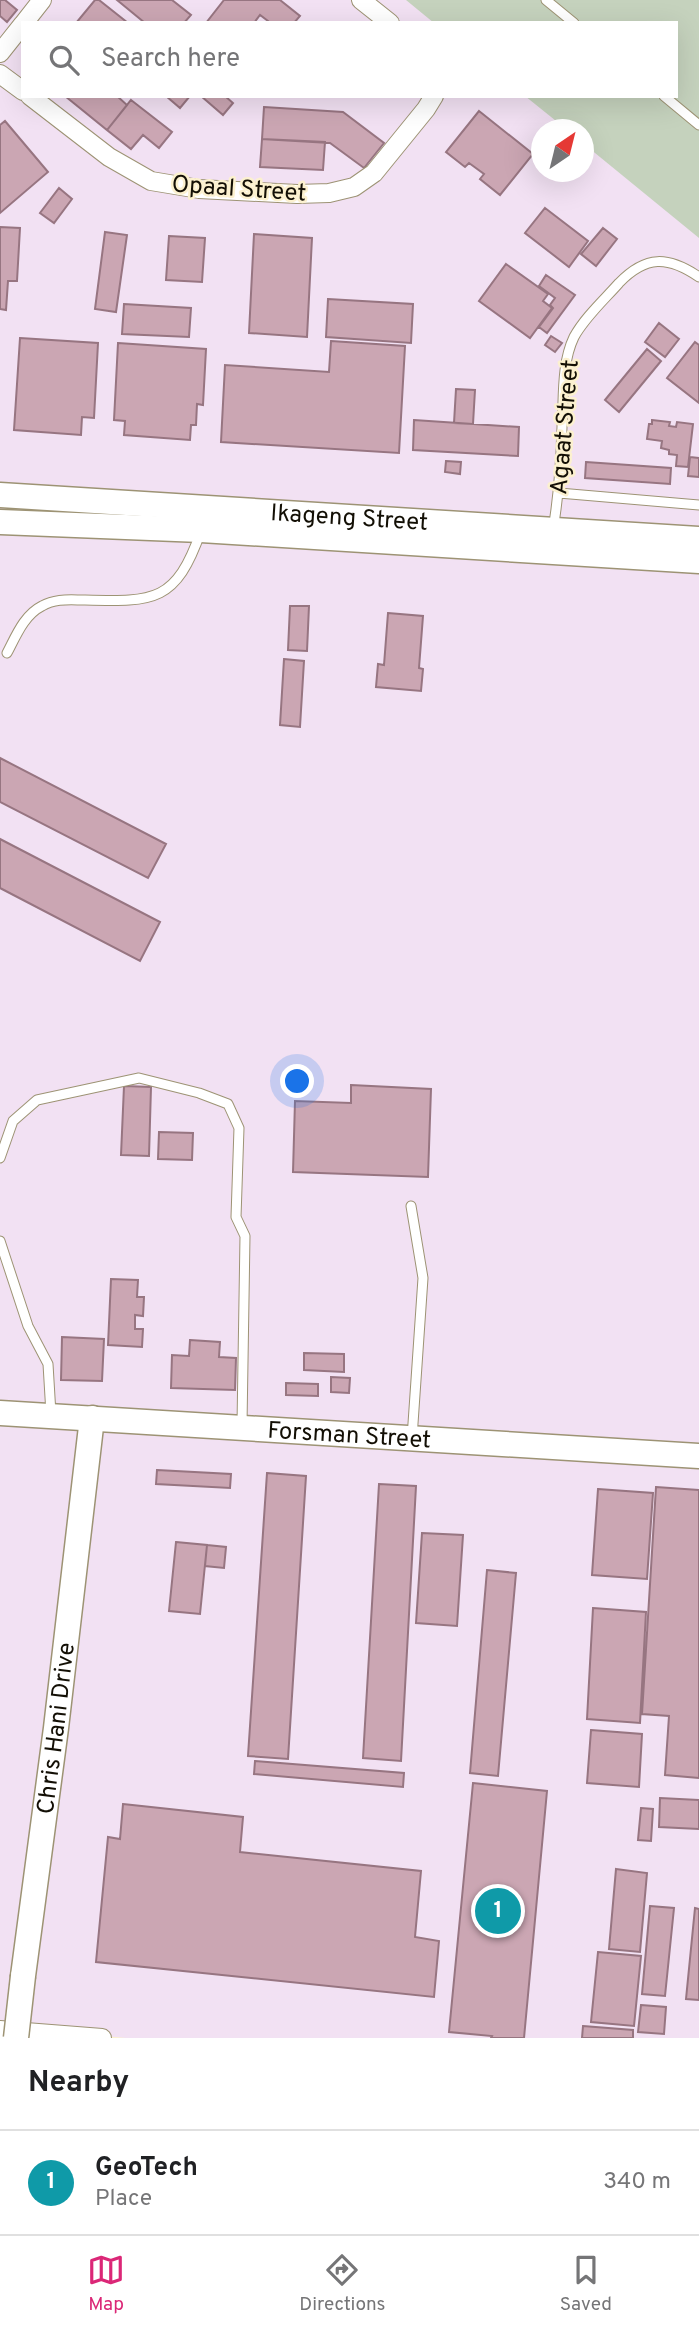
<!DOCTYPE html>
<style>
body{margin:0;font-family:Overpass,sans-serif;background:#f6f6f6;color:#202124}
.compass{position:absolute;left:531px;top:119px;width:63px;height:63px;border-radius:50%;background:#fff;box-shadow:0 7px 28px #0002;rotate:35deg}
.you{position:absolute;left:298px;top:1082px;width:24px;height:24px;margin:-18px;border:5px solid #fff;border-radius:50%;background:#1a73e8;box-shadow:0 0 0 10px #1a73e833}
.badge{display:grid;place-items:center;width:46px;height:46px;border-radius:50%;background:#db2777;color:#fff;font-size:23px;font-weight:700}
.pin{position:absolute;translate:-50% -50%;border:4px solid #fff;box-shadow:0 2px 7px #0006}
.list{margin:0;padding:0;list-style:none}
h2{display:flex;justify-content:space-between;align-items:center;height:91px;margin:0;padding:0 28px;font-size:30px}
h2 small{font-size:23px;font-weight:400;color:#757577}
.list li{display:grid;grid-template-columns:46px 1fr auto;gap:21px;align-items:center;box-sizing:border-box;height:105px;padding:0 28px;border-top:2px solid #e0e0e0}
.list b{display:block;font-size:26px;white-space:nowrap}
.list p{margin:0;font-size:23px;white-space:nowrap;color:#757577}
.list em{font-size:23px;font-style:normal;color:#757577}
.icon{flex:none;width:38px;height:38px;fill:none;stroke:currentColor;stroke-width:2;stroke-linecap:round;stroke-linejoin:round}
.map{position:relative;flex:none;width:699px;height:2038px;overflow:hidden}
.search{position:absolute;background:#fff;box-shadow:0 7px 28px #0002;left:21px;right:21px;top:21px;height:77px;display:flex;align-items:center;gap:18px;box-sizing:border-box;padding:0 24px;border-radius:0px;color:#757577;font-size:26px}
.sheet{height:196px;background:#fff}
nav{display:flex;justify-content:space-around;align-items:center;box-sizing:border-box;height:98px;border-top:2px solid #e0e0e0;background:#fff;font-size:19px;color:#757577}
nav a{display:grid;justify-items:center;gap:4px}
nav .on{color:#db2777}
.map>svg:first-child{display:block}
</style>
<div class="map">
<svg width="699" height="2038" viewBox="0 0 699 2038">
<rect width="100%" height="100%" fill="#fcf1cf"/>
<path fill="#f2e1f3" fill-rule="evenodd" d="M0 0H699V2038H126L0 2026ZM23 23H676V96H23ZM542 130H584V172H542Z"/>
<path fill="#c5d2bd" d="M406 0H699V238L584 144V130L566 129 525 96H676V23H434Z"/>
<path fill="#cba6b3" stroke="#977581" stroke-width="2" d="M0 0H5L17 10 7 22 0 16Z
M95 0H99L128 23H76Z
M117 0H172L191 15 184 23H145Z
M224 0H280L300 16 294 23H267L268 21 260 15 254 23H206Z
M65 96H117L127 105 107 130Z
M166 96H190L180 108Z
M201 96H225L233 103 223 115Z
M131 100 172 132 159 148 143 135 131 149 107 130Z
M264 107 343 112 384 143 364 168 330 143 262 139Z
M479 111 533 154 500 195 480 179 484 174 469 163 465 167 446 152Z
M5 121 48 172 0 213V125Z
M262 139 325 142 323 170 260 167Z
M59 188 72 199 54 223 40 213Z
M545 208 588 241 569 267 525 233Z
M0 227 20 228 17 281H8L6 310 0 309Z
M603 228 617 239 596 266 581 254Z
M105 232 127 235 116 312 95 309Z
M254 234 312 238 307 337 249 333Z
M169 236 205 238 202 282 166 280Z
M506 264 548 294 543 301 552 308 530 338 479 301Z
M546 275 575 295 547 333 539 327 553 308 550 305 555 298 539 286Z
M328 299 413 304 411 343 326 337Z
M124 304 191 308 189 337 122 334Z
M659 323 679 339 665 357 645 342Z
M551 336 562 343 555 352 545 345Z
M20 338 98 343 94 418 82 417 81 435 14 430Z
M331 341 405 346 399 453 221 442 225 365 329 372Z
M695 342 699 345V403L667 378Z
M118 343 206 349 203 405 197 404 196 425H191L190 440 124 435 125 421 114 420Z
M647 349 661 361 619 412 605 400Z
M456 389 475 390 473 424 454 423Z
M414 420 519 427 518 456 413 450Z
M652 420 670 422 669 426 676 427 677 422 693 424 688 467 676 466 677 455 669 454V450L661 448 662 441 647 439 649 424H652Z
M690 457 699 458V477L688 476Z
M446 461 461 462 460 474 445 472Z
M586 462 671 468 670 484 585 478Z
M290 606H309L307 651 288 650Z
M388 613 423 616 419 668 423 669 421 691 376 687 378 664 384 665Z
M284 659 304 661 300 727 280 725Z
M0 758 166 844 148 878 0 802Z
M0 839 160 922 140 961 0 888Z
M351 1085 431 1089 428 1177 293 1172 295 1101 351 1103Z
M124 1086 151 1087 149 1156 121 1155Z
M159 1132 193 1133 192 1160 158 1159Z
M111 1279 138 1280 137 1297H144L143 1316 135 1315V1329H143L142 1347 108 1345Z
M62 1337 104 1339 102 1381 61 1380Z
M190 1340 220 1342 219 1357 236 1358 235 1390 171 1388 172 1355 189 1356Z
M304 1353 344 1354V1372L304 1370Z
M331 1377 350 1378 349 1393 331 1392Z
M286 1383 318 1384V1396L286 1395Z
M157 1470 231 1474 230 1488 156 1484Z
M267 1473 306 1476 288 1759 248 1756Z
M379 1484 416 1486 401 1761 363 1758Z
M656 1487 699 1490V1778L665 1775 669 1716 642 1714Z
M598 1489 653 1493 647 1579 592 1575Z
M422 1533 463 1535 457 1626 416 1623Z
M176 1542 207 1545 200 1614 169 1611Z
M207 1545 226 1547 224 1568 205 1566Z
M487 1570 516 1573 498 1776 470 1773Z
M593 1608 646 1612 640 1723 587 1719Z
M591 1730 642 1734 639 1787 587 1783Z
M255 1761 404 1773 403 1787 254 1774Z
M473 1783 547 1791 524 2038H491L492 2036 449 2032Z
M660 1798 699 1800V1829L659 1827Z
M123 1804 243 1817 240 1852 421 1871 415 1937 439 1941 434 1997 96 1962 108 1837 120 1839Z
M641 1808 653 1809 651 1841 638 1840Z
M616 1869 647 1873 640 1952 609 1949Z
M650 1906 674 1908 665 1996 642 1994Z
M695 1908 699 1909V2000L686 1999Z
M598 1952 641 1956 634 2026 591 2022Z
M641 2005 666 2007 664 2034 638 2032Z
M583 2026 633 2030V2038H582Z"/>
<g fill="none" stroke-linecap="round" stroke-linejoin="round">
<g stroke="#9d9374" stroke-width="11">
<path id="lane" d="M546 0 574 23
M664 96 699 125
M559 493 699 505
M553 529C559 495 561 462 562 427 564 399 561 364 574 337 585 317 604 300 619 283 646 255 668 256 699 277
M7 653C16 636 24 615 42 606 56 598 70 600 85 600 155 602 176 602 201 531
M0 1158 13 1121 37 1100 139 1078 199 1093 228 1104 239 1128 236 1217 245 1236 242 1425
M411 1206 423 1278 412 1438
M0 1241 28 1326 48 1364 51 1414"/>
</g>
<g stroke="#9d9374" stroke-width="20">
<path id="street" d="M361 0 390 23
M24 23 42 0
M0 53 23 24
M0 74 23 91
M30 96 109 157 151 181 199 189 297 194 329 193 354 187 374 173 426 109 434 96
M0 2030 102 2038"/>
</g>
<g stroke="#9d9374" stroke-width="27">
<g id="secondary">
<path id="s1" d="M0 495 699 539"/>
<path d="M0 522 201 530 699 561"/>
<path id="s2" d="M0 1413 699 1456"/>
<path id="s3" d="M23 1976 56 1728 92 1418"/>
</g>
</g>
<use href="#lane" stroke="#fff" stroke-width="9"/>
<use href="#street" stroke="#fff" stroke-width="18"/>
<use href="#secondary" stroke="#fff" stroke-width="24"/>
<g stroke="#9d9374" stroke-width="27" stroke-linecap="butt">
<path id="secondary-bridge" d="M16 2038 23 1976"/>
</g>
<use href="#secondary-bridge" stroke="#fff" stroke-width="24"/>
</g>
<g text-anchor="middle" stroke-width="5" stroke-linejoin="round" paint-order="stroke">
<g font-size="24" fill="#130f05" stroke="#fcf1cf">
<text transform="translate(239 188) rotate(4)" y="8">Opaal Street</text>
<text transform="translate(564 427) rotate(-85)" y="8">Agaat Street</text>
<text dy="8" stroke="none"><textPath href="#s1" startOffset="350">Ikageng Street</textPath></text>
<text dy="8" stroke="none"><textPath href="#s2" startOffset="350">Forsman Street</textPath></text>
<text dy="8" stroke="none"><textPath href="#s3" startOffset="250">Chris Hani Drive</textPath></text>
</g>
</g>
</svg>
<svg class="compass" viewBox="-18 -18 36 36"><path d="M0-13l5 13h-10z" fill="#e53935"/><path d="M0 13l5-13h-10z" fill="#757577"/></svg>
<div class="you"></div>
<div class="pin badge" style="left:498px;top:1911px;background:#0f9aa8">1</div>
<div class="search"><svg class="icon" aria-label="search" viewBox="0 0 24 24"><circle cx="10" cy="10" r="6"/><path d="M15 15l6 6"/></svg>Search here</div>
</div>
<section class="sheet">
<h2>Nearby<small></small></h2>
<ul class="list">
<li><span class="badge" style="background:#0f9aa8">1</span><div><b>GeoTech</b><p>Place</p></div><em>340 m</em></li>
</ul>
</section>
<nav>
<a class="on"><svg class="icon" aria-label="map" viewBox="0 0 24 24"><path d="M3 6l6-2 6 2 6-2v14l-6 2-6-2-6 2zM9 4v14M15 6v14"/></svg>Map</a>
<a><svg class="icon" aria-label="directions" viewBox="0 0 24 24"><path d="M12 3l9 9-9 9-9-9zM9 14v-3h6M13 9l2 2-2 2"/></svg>Directions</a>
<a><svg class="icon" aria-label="saved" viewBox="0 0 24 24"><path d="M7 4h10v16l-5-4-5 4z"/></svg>Saved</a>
</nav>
